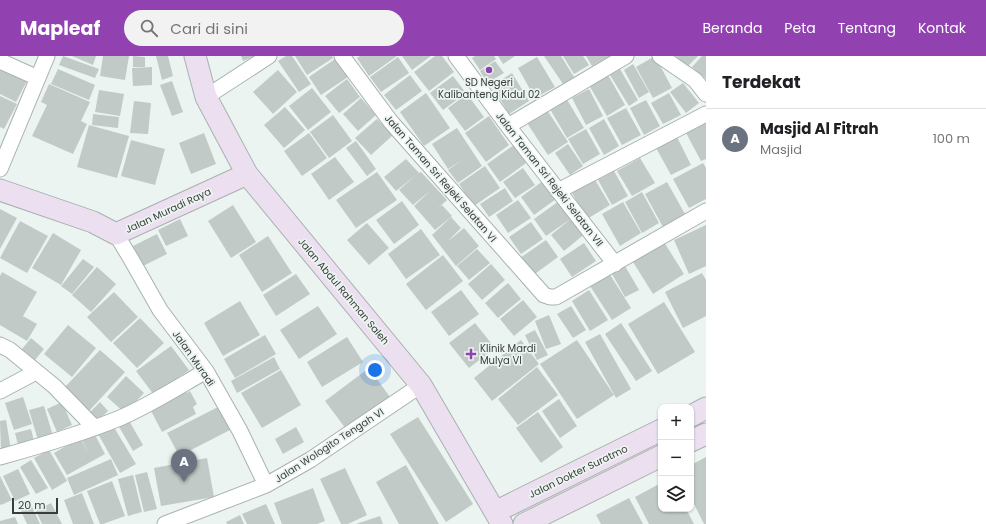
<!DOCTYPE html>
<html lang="id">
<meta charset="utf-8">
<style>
body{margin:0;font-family:Poppins,sans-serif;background:#f2f2f2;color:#202124}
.controls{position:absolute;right:12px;bottom:12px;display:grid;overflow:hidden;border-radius:8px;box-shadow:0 1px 3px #0004}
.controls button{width:36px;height:36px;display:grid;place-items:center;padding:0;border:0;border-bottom:1px solid #e0e0e0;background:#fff;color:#202124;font:20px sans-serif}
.scale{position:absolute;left:12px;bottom:10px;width:46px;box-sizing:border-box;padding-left:4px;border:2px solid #3a3d3c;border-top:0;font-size:11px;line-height:14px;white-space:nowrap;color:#3a3d3c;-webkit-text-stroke:3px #ebf4f0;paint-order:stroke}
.you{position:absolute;left:375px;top:314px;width:14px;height:14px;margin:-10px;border:3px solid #fff;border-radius:50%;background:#1a73e8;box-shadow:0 0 0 6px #1a73e833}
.badge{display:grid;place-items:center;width:26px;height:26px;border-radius:50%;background:#9141b0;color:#fff;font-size:13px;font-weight:700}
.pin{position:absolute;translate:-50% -33px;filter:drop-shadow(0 1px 2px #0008)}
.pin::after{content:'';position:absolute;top:21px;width:14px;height:12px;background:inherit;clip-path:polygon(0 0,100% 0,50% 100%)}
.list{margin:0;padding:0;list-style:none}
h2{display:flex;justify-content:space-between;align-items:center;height:52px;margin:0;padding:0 16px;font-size:17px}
h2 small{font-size:13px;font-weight:400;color:#757577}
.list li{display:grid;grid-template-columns:26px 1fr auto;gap:12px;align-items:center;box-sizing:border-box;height:60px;padding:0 16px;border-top:1px solid #e0e0e0}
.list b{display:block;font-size:15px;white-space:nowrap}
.list p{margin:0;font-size:13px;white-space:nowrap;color:#757577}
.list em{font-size:13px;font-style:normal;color:#757577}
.icon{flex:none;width:22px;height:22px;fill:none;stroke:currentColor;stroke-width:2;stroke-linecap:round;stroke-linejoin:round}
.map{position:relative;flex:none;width:706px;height:468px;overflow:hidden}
header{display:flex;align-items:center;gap:24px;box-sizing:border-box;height:56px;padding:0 20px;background:#9141b0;color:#fff}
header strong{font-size:19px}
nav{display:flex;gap:22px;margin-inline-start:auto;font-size:14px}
.search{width:280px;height:36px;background:#f2f2f2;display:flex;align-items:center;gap:10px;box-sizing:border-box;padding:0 14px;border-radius:22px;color:#757577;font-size:15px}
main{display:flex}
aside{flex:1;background:#fff}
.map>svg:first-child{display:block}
</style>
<header>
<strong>Mapleaf</strong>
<div class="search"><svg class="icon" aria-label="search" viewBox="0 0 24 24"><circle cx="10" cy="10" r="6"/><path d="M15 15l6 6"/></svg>Cari di sini</div>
<nav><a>Beranda</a><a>Peta</a><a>Tentang</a><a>Kontak</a></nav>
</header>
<main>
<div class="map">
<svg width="706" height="468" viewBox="0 0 706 468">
<rect width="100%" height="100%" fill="#ebf4f0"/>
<path fill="#c1cac6" d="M63 0 99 13 95 22 59 9Z
M72 0H96L93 9Z
M103 0H129L125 24 100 20Z
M133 0 145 1V11H133Z
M156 0H168L173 20 162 24Z
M241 0H255L243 5Z
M286 0H292L311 28 299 36 278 5Z
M295 0H332L333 2 307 19Z
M360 0H397L369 20 357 2Z
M402 0H431L412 14Z
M435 0H442L454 16 429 35 414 16Z
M475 0H494L496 3 480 14 472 2Z
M498 0H515L503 8Z
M544 0H561L574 21 563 28Z
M563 0H583L589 9 574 18Z
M586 0H610L592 10Z
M655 0 672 32 653 42 636 11Z
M676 0H698L687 11Z
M702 0H706V23L692 11Z
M398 1 409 17 381 36 370 21Z
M537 1 555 31 535 42 518 12Z
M335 3 348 21 321 39 309 21Z
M495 5 504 17 487 27 480 15Z
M0 8 28 23 16 46 0 38Z
M633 8 649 36 639 42 624 14Z
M152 11V29L133 30 132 12Z
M58 13 95 29 89 44 51 28Z
M620 13 638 44 629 50 610 19Z
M278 14 297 36 273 58 253 36Z
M512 17 529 45 509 58 492 30Z
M410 19 422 35 396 54 384 39Z
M608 19 625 49 607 60 589 29Z
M453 20 466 37 443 54 430 37Z
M347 23 360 41 339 57 325 40Z
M172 25 183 56 172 60 160 29Z
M683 27 699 47 686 57 670 36Z
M49 28 90 46 81 65 87 68 73 98 32 80 47 49 41 46Z
M312 32 331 56 308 74 289 50Z
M589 33 603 60 586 69 572 42Z
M99 34 124 38 120 60 95 56Z
M426 37 450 72 424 90 400 56Z
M669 37 681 59 663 68 651 47Z
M467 38 484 61 465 75 448 52Z
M0 40 17 48 4 73 0 71Z
M361 42 376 59 358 75 343 58Z
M566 42 584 72 567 82 550 53Z
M646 44 660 70 644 79 630 52Z
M134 45 151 47 148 78 130 77Z
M285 51 305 74 284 92 264 69Z
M626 52 641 79 622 89 607 62Z
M547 54 568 86 548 99 527 67Z
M93 58 119 61 118 72 92 69Z
M333 59 352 85 329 102 310 76Z
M489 60 509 89 486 106 465 77Z
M377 63 393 79 371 99 355 82Z
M604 63 619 90 604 99 589 72Z
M706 64V103L701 105 685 75Z
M89 69 129 80 117 122 77 111Z
M457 72 482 110 458 127 448 114 462 104 448 113 432 88Z
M586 73 600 98 583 108 568 83Z
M204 77 216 108 191 118 179 87Z
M309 77 327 102 302 120 284 95Z
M676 79 691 109 671 119 655 90Z
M131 84 165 93 155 129 121 120Z
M356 85 376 113 367 120 346 92Z
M568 88 583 110 570 119 555 97Z
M514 89 526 107 500 126 487 108Z
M335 101 354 126 329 144 311 118Z
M640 102 655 127 632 140 617 115Z
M406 103 419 117 421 116 447 144 437 153 442 149 452 160 435 174 414 150 431 134 413 149 399 134 416 119 396 135 384 121Z
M703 107 706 112V143L689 152 673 123Z
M485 110 500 132 474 150 459 128Z
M523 112 535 129 515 142 503 126Z
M614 115 628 140 612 149 598 124Z
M377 116 397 144 356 172 336 144Z
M594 122 610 149 587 163 571 135Z
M543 125 556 143 534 159 521 141Z
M667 126 685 158 663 171 645 138Z
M505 132 513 145 489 161 480 148Z
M642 136 659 167 642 177 625 146Z
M518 144 531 162 508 177 496 159Z
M402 145 419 169 394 188 376 164Z
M559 145 572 162 546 180 534 163Z
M623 146 641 177 620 190 602 158Z
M233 149 256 186 231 202 208 165Z
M0 153 17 162 0 193Z
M451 161 461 172 447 186 464 172 479 190 456 210 432 179Z
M573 161 586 177 564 195 551 179Z
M180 163 188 180 166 190 158 174Z
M20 165 48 180 27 217 0 202Z
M531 166 543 183 521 198 509 181Z
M367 167 389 192 369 209 347 184Z
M706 169V210L689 218 674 184Z
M421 173 440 199 406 223 388 198Z
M53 177 81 194 61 229 32 212Z
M157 178 167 198 143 210 133 190Z
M268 180 292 217 262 236 239 199Z
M546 184 558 201 532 220 520 202Z
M664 186 684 218 653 238 633 206Z
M584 187 596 205 572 221 560 203Z
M477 193 490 207 469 224 457 210Z
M443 199 463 225 426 254 406 228Z
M83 203 94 211 72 238 61 230Z
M491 208 505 224 482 244 468 228Z
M625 210 639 234 625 241 612 218Z
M97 211 116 228 91 256 72 239Z
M2 216 37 236 23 260 37 268 27 285 0 269V220Z
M609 217 631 252 612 264 590 230Z
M702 217 706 224V260L683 272 665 236Z
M296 218 310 238 276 260 263 239Z
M508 227 521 243 498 262 485 247Z
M461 234 479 258 449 280 431 256Z
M589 234 608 264 590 275 572 245Z
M114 236 138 261 111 286 87 261Z
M523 244 537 261 514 280 500 263Z
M240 245 260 279 223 300 204 267Z
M664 246 695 296 658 318 628 268Z
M318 250 337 278 299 303 280 274Z
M571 250 586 274 573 282 557 258Z
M549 259 561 288 546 293 535 265Z
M140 262 164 287 137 312 113 287Z
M475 267 495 292 469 312 449 287Z
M621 267 652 315 636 325 605 278Z
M68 269 96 292 72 321 44 298Z
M535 274 548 299 537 304 525 279Z
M600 278 631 333 616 342 585 286Z
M265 279 276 298 235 322 224 303Z
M347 281 363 306 322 331 307 306Z
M31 282 44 293 35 304 22 293Z
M521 284 539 308 492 345 474 322Z
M577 284 614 339 577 363 540 308Z
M171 290 189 314 154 339 136 315Z
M100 294 125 316 89 355 64 332Z
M274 301 280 313 237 337 231 325Z
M537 311 558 339 518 369 498 343Z
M369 312 390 341 346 373 325 345Z
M281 314 301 349 262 372 241 337Z
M126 320 144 337 125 357 107 341Z
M184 333 187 337 190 335 197 348 193 351 196 358 162 376 149 351Z
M23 341 32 368 14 374 5 347Z
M559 343 577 370 560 382 542 355Z
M62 346 72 369 57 376 47 353Z
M100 346 108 355 97 366 88 358Z
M44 350 53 380 38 384 29 354Z
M220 350 232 373 191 394 193 399 182 405 167 377Z
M538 356 563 391 541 407 516 372Z
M418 361 473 448 446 466 390 378Z
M128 363 143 389 133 395 118 369Z
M6 364 11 394 1 396 0 365Z
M112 368 136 408 120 417 97 376Z
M296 371 304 386 283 398 275 383Z
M31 373 34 385 18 389 15 377Z
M94 377 105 398 67 419 54 397 66 390 71 398 65 388 79 380 89 397 82 384Z
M49 394 67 425 52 434 34 402Z
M706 401V468H704L691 442V409Z
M207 402 214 441 161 450 154 412Z
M111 403 118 419 74 439 67 422Z
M31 404 48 432 36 438 20 411Z
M406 409 439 468H399L376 426Z
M345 412 367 459 348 468H341L320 423Z
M18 413 30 438 15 445 3 420Z
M147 416 157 453 144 456 135 419Z
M133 419 142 456 128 460 118 423Z
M0 420 12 444 1 449 0 448Z
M112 425 125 460 103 468H100L87 435Z
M661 427V453H686L694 468H649L635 441Z
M313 432 325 465 317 468H282L274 447Z
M82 437 94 468H73L64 444Z
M629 442 643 468H601L596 459Z
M29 444 40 468H27L18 448Z
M51 447 62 468H42L36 455Z
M266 448 275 468H247L242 458Z
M240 459 244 468H227L226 466Z
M380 460 383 468H356Z
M15 461 18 468H0V465Z"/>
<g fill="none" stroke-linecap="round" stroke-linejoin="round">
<g stroke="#a9b1ae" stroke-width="17">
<path id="street" d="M342 0 391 66 544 239 550 241H556L706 155
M456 0 508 70 615 208
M660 0 695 24 706 38
M0 5 38 22
M206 41 269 0
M508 70 626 0
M0 113 47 0
M558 135 706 58
M116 178 131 203 160 254 206 315 240 375 266 429
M0 289 10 294 54 330 95 372
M0 335 36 316
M0 401C40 390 81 378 120 362 150 349 178 331 206 315
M165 468 266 429 310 404 421 329"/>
</g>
<g stroke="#a9b1ae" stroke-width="23">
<path id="secondary" d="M195 0 206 41 247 118 421 329 502 468
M0 134 93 166 116 178 247 118
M691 360 706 352
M691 385 706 378
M495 456 661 374
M524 468 661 400"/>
</g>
<use href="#street" stroke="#fff" stroke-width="15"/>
<use href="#secondary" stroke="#ebdff0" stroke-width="21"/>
</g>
<g fill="#9141b0" stroke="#ebf4f0" stroke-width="1.5">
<circle cx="489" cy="14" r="4"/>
<path d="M469 292h4v4h4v4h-4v4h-4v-4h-4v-4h4z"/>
</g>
<g text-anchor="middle" stroke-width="3.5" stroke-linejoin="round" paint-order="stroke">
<g font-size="10" fill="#3a3d3c" stroke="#ebf4f0">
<text x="489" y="30">SD Negeri<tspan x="489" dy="12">Kalibanteng Kidul 02</tspan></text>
<text x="480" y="296" text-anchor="start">Klinik Mardi<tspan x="480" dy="12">Mulya VI</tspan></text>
</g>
<g font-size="10" fill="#3a3d3c" stroke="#ebf4f0">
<text transform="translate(441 122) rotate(49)" y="4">Jalan Taman Sri Rejeki Selatan VI</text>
<text transform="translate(550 123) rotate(52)" y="4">Jalan Taman Sri Rejeki Selatan VII</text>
<text transform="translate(168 154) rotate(-25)" y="4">Jalan Muradi Raya</text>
<text transform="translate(344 235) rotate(50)" y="4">Jalan Abdul Rahman Saleh</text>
<text transform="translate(194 302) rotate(55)" y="4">Jalan Muradi</text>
<text transform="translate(329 389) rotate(-33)" y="4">Jalan Wologito Tengah VI</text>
<text transform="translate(578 415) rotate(-26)" y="4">Jalan Dokter Suratmo</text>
</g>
</g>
</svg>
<div class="controls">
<button>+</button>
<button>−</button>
<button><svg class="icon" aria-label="layers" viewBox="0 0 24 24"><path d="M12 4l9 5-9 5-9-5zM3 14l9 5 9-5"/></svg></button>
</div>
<div class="scale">20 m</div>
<div class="you"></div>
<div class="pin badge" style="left:184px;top:426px;background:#6b7280">A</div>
</div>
<aside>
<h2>Terdekat<small></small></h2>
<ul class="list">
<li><span class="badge" style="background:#6b7280">A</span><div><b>Masjid Al Fitrah</b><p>Masjid</p></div><em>100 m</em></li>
</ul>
</aside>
</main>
